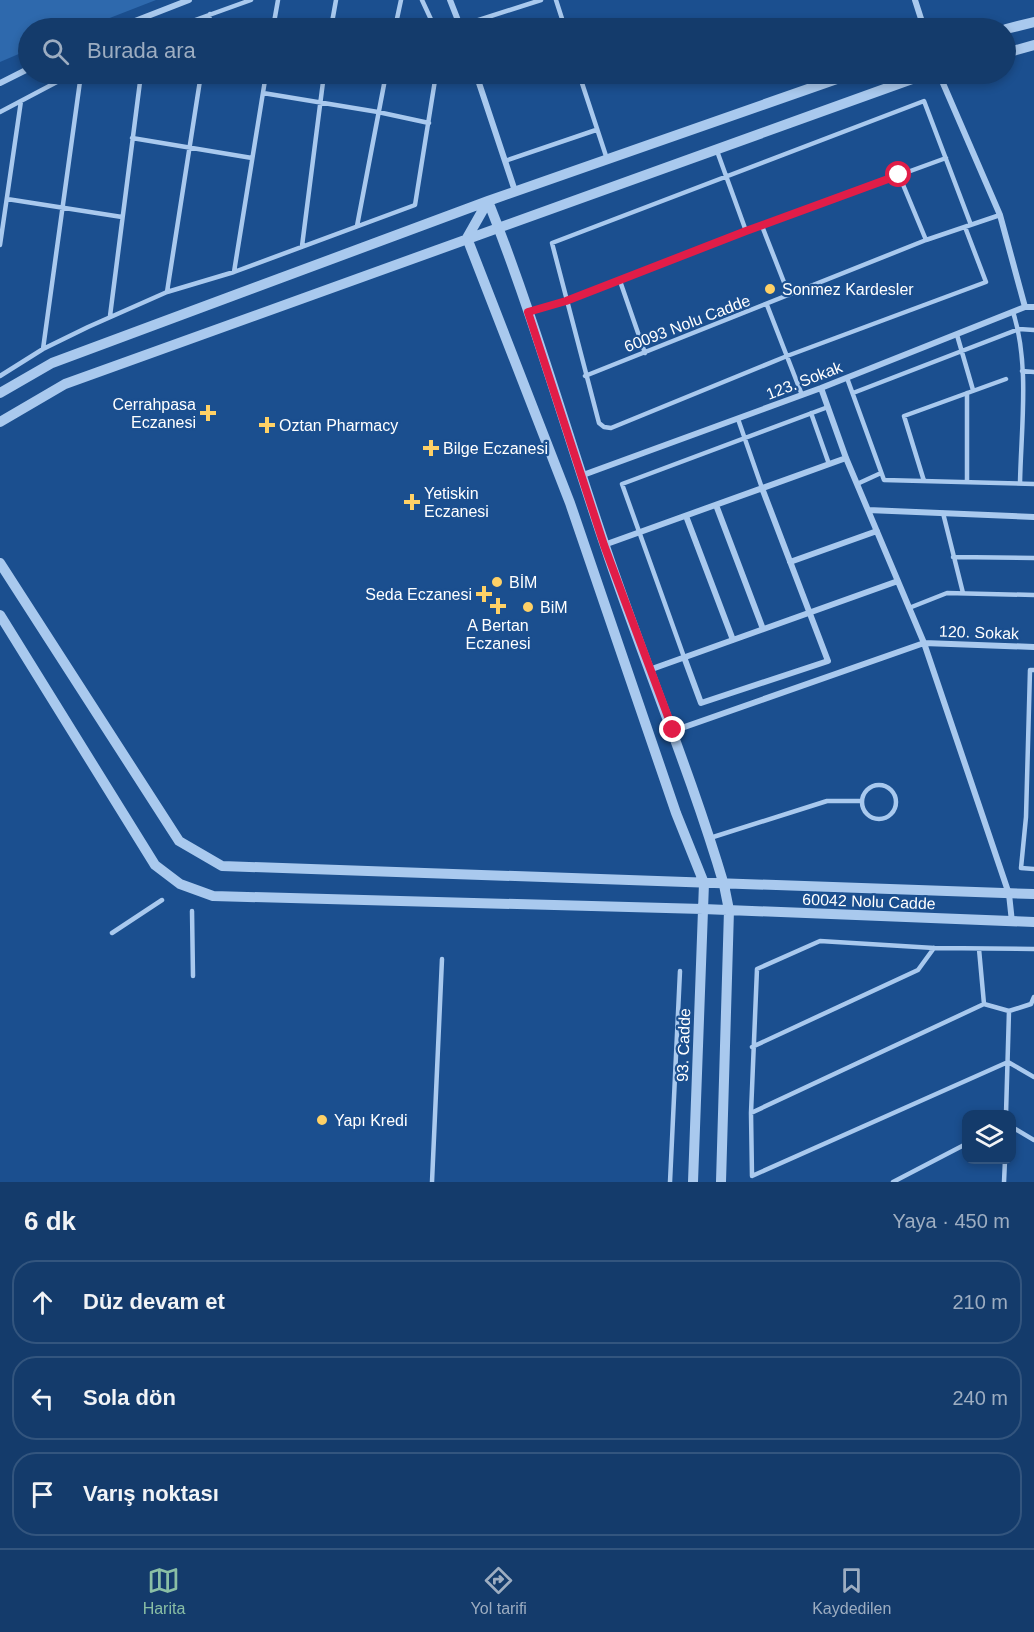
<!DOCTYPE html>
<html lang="tr">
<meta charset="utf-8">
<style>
body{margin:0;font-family:Arial,sans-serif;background:#1d4271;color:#f1f3f6}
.controls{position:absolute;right:18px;bottom:18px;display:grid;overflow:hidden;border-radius:12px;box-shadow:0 3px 9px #0003}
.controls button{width:54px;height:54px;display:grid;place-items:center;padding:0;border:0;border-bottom:2px solid #33557e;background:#143b6b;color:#f1f3f6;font:30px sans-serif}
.stop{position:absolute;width:18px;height:18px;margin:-14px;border:4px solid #e11d48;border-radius:50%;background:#fff}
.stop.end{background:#e11d48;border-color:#fff;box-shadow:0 2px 6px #0008}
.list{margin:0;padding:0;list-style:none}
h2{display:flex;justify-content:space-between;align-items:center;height:78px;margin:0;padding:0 24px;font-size:26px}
h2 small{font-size:20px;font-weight:400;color:#9dadc1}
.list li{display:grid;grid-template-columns:39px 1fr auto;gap:18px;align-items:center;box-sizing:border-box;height:84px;margin:0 12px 12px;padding:0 12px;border:2px solid #33557e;border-radius:24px}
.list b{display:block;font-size:22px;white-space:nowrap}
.list em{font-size:20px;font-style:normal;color:#9dadc1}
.icon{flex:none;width:33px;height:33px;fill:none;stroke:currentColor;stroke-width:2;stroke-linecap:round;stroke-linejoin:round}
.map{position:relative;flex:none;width:1034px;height:1182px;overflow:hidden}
.search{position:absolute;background:#143b6b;box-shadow:0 3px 9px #0003;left:18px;right:18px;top:18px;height:66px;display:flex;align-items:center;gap:15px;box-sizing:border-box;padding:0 21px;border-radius:33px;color:#9dadc1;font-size:22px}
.sheet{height:366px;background:#143b6b}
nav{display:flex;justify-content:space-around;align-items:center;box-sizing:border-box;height:84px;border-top:2px solid #33557e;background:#143b6b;font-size:16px;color:#9dadc1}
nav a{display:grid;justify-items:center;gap:3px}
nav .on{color:#8abfa5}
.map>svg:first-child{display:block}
</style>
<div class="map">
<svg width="1034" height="1182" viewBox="0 0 1034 1182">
<rect width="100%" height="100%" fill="#1b4f8f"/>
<path fill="#2e69ad" d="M0 0H156L84 28H28V50L0 62Z"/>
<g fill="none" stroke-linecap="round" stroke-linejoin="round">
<path stroke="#a9c9ee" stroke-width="4.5" d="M422 0 435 28
M556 0 565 28
M460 26 541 0
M173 28 251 0
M208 28 210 14
M273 28 278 0
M331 28 336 0
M395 28 401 0
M579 74 607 159
M263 93 378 112 429 123
M0 112 72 74
M132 138 252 158
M717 151 746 231
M505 161 596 130
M899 175 926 240
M7 199 122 217
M357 226 386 74
M762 226 789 295
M965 227 986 282 787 356 611 428 604 427 599 423 552 243 924 101 971 225
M0 245 21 101
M302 246 324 74
M234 272 266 74
M620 281 645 353
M167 292 201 74
M767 305 802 395
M529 312 566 301 746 231 946 158
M1013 312C1030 365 1021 428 1020 483
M110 316 141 74
M957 335 973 390
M43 349 81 74
M1022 371 1034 372
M0 376 43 349 88 327 167 292 234 272 415 205 436 74
M585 376 926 240 1000 215
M847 378 884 480 1034 484
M853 393 1019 329 1034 330
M967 393V482
M811 413 829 464
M738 419 762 488
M924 481 904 416 1006 379
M857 484 881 473
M943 513 963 593
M953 557 1034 558
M909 608 947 593 1034 595
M684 657 622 484 828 407
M1034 670H1030L1026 817 1021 868 1034 869
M862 802a17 17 0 1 1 34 0a17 17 0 1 1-34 0Z
M710 838 827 801H862
M192 911 193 976
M112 933 162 900
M979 949 984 1004 1009 1011 1031 1004 1034 997
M984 1004 751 1113 757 969 820 941 934 948 1034 949
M752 1047 918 970 934 948
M751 1113 752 1176 1008 1062 1034 1077
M1006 1114 1009 1011
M1012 1127 1034 1140
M432 1182 442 959
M670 1182 680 971
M893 1182 966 1144
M1004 1182 1005 1160"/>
<path stroke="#a9c9ee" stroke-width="6" d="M450 0 461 28
M915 0 924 28
M117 28 189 0
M476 74 515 191
M939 74 1000 215 1025 307
M0 83 28 69
M821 388 846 458 924 643 1009 894 1012 922
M583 475 821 388 1025 307H1034
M716 505 763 629
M868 510 1034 517
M686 516 733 640
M604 545 846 458
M790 562 877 531
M684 657 701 703 828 661 762 488
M649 670 898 581
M673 731 924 643 1034 647"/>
<path stroke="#a9c9ee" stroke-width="10" d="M1006 29 1034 22
M1006 53 1034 45
M488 201 467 238 570 503 676 813 704 883 693 1182
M488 201C533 314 566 431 605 546 643 660 690 770 724 885L729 910 721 1182
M0 393 52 363 488 201 851 74
M0 422 65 384 926 74
M0 563 179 841 222 866 1034 894
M0 615 155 865 180 884 213 896 703 909 1034 922"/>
</g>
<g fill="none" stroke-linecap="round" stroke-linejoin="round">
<path stroke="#e11d48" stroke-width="8" d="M673 730 604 545 528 312 566 301 746 231 899 175"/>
</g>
<g fill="#ffd166" stroke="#1b4f8f" stroke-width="2">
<circle cx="770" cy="289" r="6"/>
<path d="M205 404h6v6h6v6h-6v6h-6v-6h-6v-6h6z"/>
<path d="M264 416h6v6h6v6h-6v6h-6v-6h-6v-6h6z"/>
<path d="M428 439h6v6h6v6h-6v6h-6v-6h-6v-6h6z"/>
<path d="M409 493h6v6h6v6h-6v6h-6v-6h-6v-6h6z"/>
<circle cx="497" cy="582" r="6"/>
<path d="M481 585h6v6h6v6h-6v6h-6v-6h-6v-6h6z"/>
<path d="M495 597h6v6h6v6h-6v6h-6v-6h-6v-6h6z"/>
<circle cx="528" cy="607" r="6"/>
<circle cx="322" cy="1120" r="6"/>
</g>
<g text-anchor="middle" stroke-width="4.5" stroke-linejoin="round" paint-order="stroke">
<g font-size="16" fill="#fff" stroke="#1b4f8f" text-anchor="start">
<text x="782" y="295">Sonmez Kardesler</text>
<text x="196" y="410" text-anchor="end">Cerrahpasa<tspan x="196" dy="18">Eczanesi</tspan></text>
<text x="279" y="431">Oztan Pharmacy</text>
<text x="443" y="454">Bilge Eczanesi</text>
<text x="424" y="499">Yetiskin<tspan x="424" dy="18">Eczanesi</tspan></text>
<text x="509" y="588">BİM</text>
<text x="472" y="600" text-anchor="end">Seda Eczanesi</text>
<text x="540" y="613">BiM</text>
<text x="498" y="631" text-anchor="middle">A Bertan<tspan x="498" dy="18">Eczanesi</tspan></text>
<text x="334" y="1126">Yapı Kredi</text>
</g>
<g font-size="16" fill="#fff" stroke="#1b4f8f">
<text transform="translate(687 323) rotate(-21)" y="6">60093 Nolu Cadde</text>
<text transform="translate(804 380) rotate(-21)" y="6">123. Sokak</text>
<text transform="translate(979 632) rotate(2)" y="6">120. Sokak</text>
<text transform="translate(869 901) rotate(2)" y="6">60042 Nolu Cadde</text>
<text transform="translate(683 1045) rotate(-88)" y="6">93. Cadde</text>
</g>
</g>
</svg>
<div class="controls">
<button><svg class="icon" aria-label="layers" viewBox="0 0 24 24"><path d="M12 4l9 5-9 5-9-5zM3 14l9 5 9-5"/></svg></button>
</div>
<div class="stop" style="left:899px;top:175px"></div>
<div class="stop end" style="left:673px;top:730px"></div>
<div class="search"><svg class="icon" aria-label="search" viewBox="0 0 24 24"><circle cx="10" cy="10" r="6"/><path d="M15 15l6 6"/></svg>Burada ara</div>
</div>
<section class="sheet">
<h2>6 dk<small>Yaya · 450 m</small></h2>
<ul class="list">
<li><svg class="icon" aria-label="ahead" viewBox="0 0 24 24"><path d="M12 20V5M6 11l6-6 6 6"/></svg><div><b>Düz devam et</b></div><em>210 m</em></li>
<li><svg class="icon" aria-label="left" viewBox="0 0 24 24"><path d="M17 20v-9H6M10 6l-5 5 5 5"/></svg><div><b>Sola dön</b></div><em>240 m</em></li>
<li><svg class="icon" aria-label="arrive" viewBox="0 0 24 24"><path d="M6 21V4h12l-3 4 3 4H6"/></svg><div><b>Varış noktası</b></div></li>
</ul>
</section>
<nav>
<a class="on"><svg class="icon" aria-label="map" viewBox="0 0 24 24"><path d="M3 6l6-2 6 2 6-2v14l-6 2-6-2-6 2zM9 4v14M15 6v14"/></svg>Harita</a>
<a><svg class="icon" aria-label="directions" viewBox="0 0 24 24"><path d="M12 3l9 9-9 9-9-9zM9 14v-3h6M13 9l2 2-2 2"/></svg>Yol tarifi</a>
<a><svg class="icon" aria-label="saved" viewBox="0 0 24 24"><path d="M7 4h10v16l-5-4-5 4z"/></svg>Kaydedilen</a>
</nav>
